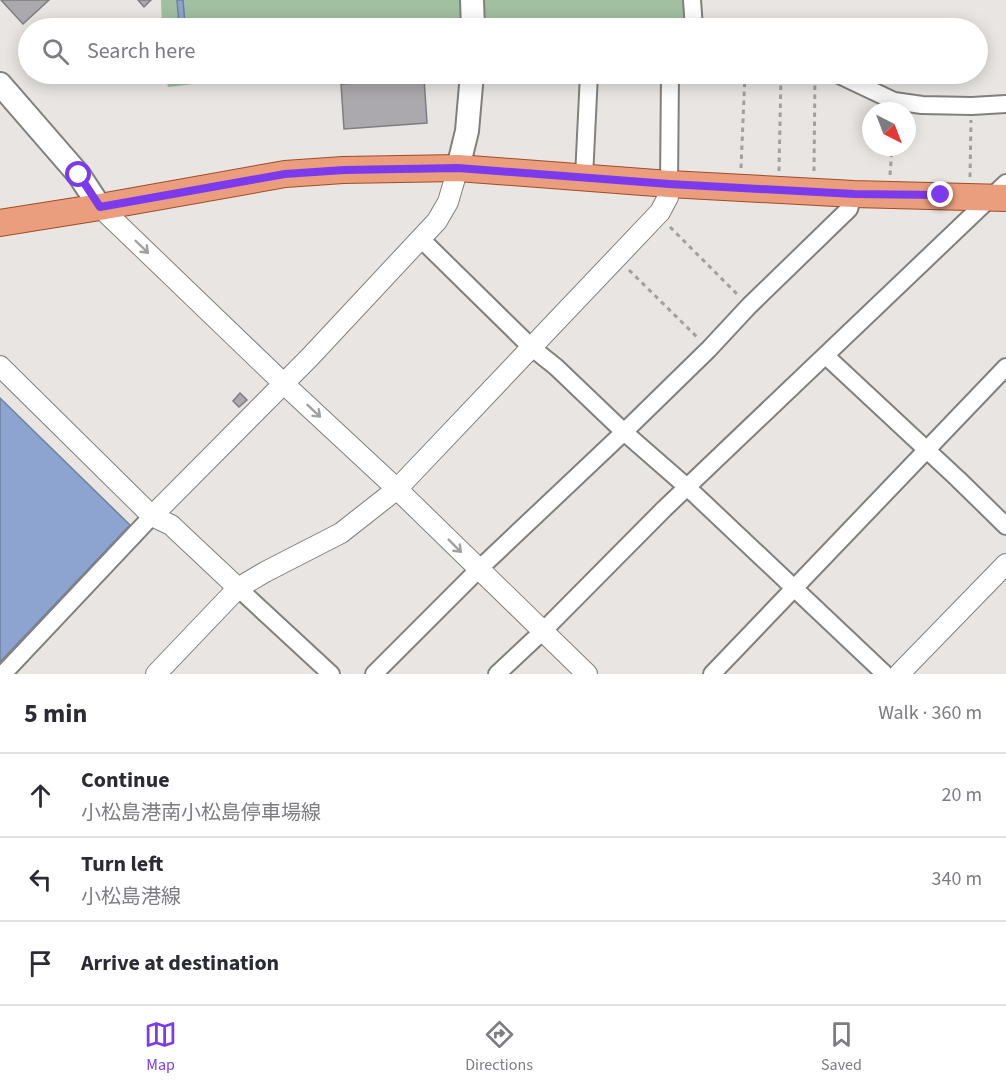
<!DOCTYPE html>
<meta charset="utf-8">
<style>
body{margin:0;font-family:"Source Sans 3","Noto Sans JP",sans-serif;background:#f7f7f7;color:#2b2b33}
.compass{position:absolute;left:862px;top:102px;width:54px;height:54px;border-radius:50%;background:#fff;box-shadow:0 3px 15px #0003;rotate:138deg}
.stop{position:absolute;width:18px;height:18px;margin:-14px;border:4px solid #7c3aed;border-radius:50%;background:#fff}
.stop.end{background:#7c3aed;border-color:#fff;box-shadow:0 2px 6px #0008}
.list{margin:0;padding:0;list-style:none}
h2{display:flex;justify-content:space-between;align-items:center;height:78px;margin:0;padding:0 24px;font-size:26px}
h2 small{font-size:20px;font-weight:400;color:#7c7c81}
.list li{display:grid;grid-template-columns:39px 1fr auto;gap:18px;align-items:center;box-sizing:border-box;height:84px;padding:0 24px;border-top:2px solid #e1e1e2}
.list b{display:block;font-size:22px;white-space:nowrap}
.list p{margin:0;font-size:20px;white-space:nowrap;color:#7c7c81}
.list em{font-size:20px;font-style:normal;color:#7c7c81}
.icon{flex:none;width:33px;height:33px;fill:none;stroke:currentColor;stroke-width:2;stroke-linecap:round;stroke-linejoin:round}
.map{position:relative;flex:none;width:1006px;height:674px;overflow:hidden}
.search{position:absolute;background:#fff;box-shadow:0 3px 15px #0003;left:18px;right:18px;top:18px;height:66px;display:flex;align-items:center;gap:15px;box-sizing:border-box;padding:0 21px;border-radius:33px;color:#7c7c81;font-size:22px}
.sheet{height:330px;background:#fff}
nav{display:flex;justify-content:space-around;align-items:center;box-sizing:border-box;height:84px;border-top:2px solid #e1e1e2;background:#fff;font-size:16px;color:#7c7c81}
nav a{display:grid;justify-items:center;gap:3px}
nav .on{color:#7c3aed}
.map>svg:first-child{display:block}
</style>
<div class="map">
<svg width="1006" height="674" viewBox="0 0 1006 674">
<rect width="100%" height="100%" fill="#e8e5e2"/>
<path fill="#a1bfa1" d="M161 0H684L685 28H162Z
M165 74H323L236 79 168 87Z"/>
<path fill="#8ca4cf" stroke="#70809e" stroke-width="1.5" d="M177 0H183L185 24H179Z
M0 398 130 525 0 662Z"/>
<path fill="#aba9ad" stroke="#7e7d80" stroke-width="1.5" d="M1 0H49L23 24Z
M138 0H151L144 7Z
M424 78 427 123 344 129 341 84Z
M240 393 247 400 239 407 233 401Z"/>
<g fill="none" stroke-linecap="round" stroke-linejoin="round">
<g stroke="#82807d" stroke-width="20">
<path id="minor" d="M692 0 694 28
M837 74 894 101 922 105 972 106 1006 104
M584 177 589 74
M669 184 670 74
M421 239 531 347 556 367 624 432 687 487 885 674
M826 356 958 479 1006 526
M238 588 331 674
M3 674 152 516
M374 674 479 569 624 432 709 349 749 306 849 209 854 194
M497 674 543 631 664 509 1006 183
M712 674 1006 367"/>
</g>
<g stroke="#82807d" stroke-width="22">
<path id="tertiary" d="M100 207 283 383 397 489 587 674
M0 366 152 516 171 525 238 588
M152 516 310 357 437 221 448 202 458 168
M156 674 238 588 265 572 341 533 397 489 660 212 668 197 669 184
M899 674 1006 564"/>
</g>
<g stroke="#82807d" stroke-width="26">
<path id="secondary" d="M472 0 473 28
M0 84 79 175 100 207
M458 168 467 131 472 74"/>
</g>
<g stroke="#a04c28" stroke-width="28">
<path id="primary" d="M0 223 100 207 285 174 343 170 458 168 669 184 854 194 1006 198"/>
</g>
<path stroke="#a2a09d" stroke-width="3" stroke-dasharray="4.5 4.5" stroke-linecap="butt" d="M741 168 745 74
M779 171 781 74
M814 171 815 74
M890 175 892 147
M970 177 971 120
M670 227 737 294
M629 270 699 339"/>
<use href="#minor" stroke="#fff" stroke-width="16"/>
<use href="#tertiary" stroke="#fff" stroke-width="20"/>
<use href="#secondary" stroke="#fff" stroke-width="22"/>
<use href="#primary" stroke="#eb9e7d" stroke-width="26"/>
</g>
<defs><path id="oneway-shaft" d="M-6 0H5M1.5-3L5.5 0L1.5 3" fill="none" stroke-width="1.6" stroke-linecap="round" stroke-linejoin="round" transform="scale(1.5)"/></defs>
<g stroke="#a0a09f">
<use href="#oneway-shaft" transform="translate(142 247) rotate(44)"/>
<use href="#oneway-shaft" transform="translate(314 411) rotate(43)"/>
<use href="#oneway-shaft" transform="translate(455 546) rotate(45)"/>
</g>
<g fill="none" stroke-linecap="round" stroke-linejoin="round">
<path stroke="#7c3aed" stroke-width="8" d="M79 175 100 207 285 174 344 170 458 168 669 184 854 194 941 195"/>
</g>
</svg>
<svg class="compass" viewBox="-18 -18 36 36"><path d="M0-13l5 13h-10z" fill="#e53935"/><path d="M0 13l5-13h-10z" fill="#7c7c81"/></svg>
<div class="stop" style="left:79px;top:175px"></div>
<div class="stop end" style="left:941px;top:195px"></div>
<div class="search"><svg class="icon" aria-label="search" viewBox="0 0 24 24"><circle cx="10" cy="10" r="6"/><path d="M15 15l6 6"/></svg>Search here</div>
</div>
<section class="sheet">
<h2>5 min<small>Walk · 360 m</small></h2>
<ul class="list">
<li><svg class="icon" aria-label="ahead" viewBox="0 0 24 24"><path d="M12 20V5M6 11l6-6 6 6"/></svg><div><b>Continue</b><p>小松島港南小松島停車場線</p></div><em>20 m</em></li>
<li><svg class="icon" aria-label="left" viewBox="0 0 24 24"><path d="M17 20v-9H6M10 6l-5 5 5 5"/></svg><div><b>Turn left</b><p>小松島港線</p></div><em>340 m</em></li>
<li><svg class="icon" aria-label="arrive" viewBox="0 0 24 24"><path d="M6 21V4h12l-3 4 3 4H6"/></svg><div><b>Arrive at destination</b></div></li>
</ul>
</section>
<nav>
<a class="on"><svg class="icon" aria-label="map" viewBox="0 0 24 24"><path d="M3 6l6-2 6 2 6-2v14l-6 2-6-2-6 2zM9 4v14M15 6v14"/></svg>Map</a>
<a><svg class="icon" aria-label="directions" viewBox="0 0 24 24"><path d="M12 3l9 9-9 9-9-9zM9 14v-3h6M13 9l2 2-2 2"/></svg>Directions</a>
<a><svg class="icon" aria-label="saved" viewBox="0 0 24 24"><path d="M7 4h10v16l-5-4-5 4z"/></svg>Saved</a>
</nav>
